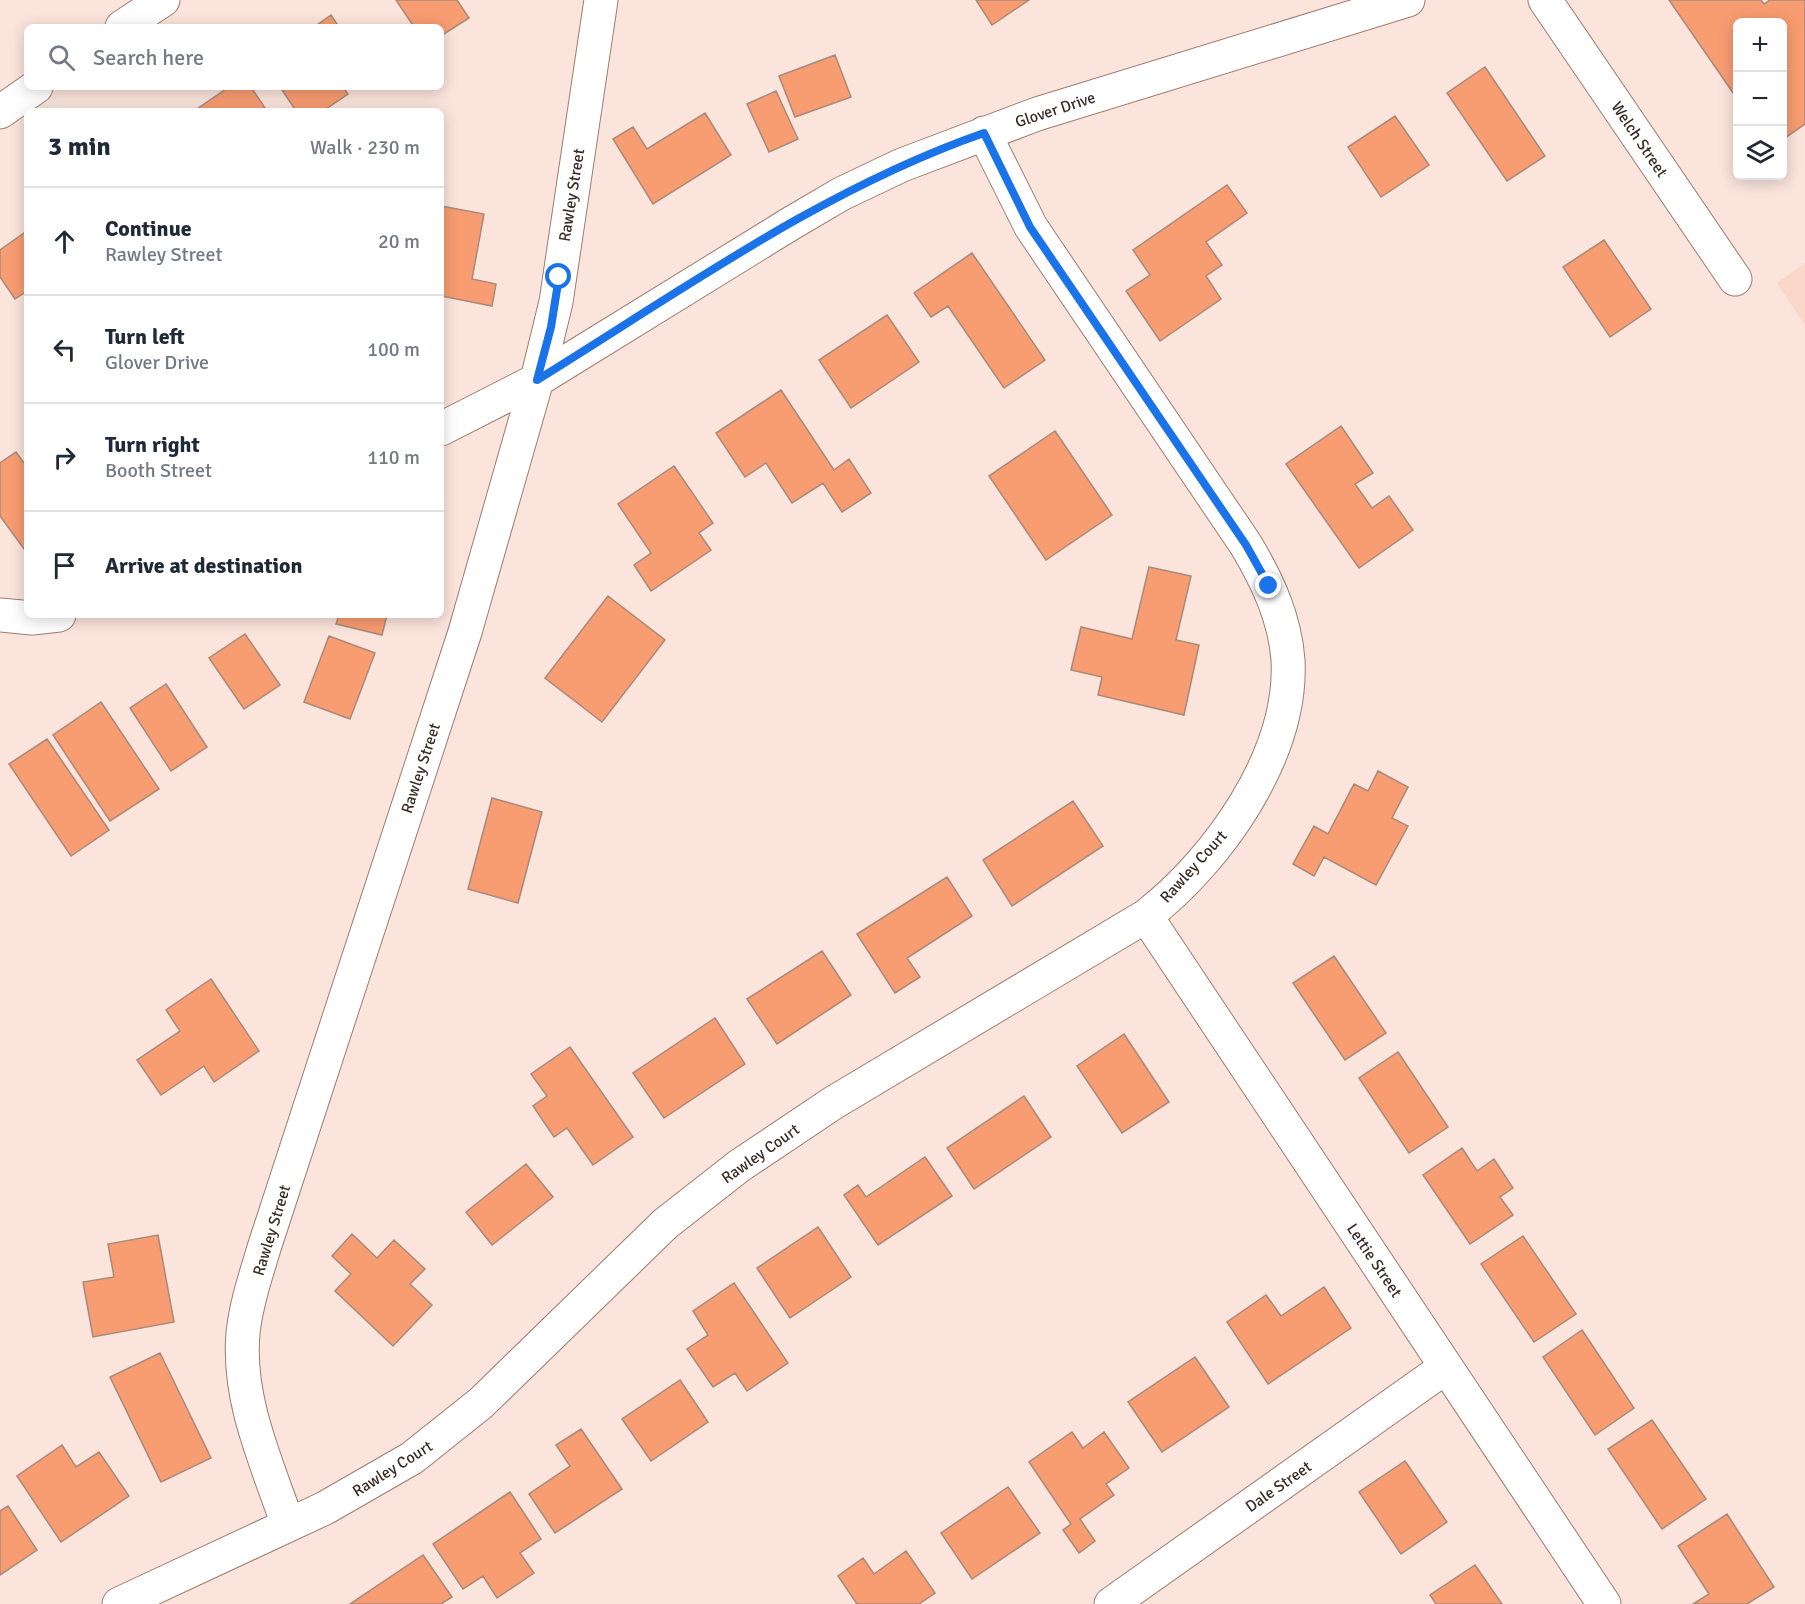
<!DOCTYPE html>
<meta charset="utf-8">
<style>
body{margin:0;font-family:Signika,sans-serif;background:#f6f6f7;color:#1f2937}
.controls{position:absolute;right:18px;top:18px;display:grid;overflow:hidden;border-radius:9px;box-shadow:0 3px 15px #0003}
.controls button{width:54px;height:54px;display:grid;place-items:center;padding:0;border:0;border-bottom:2px solid #e0e1e3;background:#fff;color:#1f2937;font:30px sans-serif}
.stop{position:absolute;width:18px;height:18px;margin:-14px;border:4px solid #1a73e8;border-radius:50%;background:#fff}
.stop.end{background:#1a73e8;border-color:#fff;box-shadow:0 2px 6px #0008}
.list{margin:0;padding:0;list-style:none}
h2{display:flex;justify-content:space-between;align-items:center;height:78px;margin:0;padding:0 24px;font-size:26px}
h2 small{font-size:20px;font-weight:400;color:#747a83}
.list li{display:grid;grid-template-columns:39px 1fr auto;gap:18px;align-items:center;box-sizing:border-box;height:108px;padding:0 24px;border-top:2px solid #e0e1e3}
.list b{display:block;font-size:22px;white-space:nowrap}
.list p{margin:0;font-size:20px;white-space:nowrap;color:#747a83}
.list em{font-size:20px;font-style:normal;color:#747a83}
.icon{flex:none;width:33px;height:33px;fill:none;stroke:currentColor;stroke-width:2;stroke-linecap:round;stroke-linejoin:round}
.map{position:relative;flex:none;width:1805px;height:1604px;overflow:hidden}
.search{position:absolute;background:#fff;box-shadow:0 3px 15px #0003;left:24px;top:24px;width:420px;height:66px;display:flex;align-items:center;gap:15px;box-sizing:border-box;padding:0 21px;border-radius:9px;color:#747a83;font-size:22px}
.panel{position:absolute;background:#fff;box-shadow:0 3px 15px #0003;left:24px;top:108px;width:420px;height:510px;border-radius:9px}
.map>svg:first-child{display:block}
</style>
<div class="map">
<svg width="1805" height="1604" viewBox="0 0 1805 1604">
<rect width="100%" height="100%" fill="#fae4db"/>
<path fill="#fad7c8" d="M1805 263V325L1777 283Z"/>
<path fill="#f89c72" stroke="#a9897a" stroke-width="1.5" d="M396 0H457L469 18 441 36V27H414Z
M976 0H1029L992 25Z
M1669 0H1761L1764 4 1770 0H1805V124L1782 140V22H1738V100Z
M331 15 339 27H314Z
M835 55 851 97 795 117 779 76Z
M1485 67 1545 156 1507 181 1447 93Z
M229 87H251L267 111H194Z
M280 87H343L348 94 323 111H296Z
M776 91 798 139 769 152 747 104Z
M705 113 731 155 653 204 613 139 633 127 647 149Z
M1395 116 1429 165 1381 197 1348 147Z
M1227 185 1247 213 1206 242 1222 265 1206 276 1221 299 1160 341 1126 291 1150 275 1133 250Z
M441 206 484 214 472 279 496 284 492 306 441 296Z
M27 231V291L15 299 0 277V250Z
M1604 240 1651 309 1610 337 1563 267Z
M972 253 1045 360 1004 388 948 306 931 317 914 293Z
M887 315 919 362 851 408 819 360Z
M781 390 834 470 849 459 871 493 842 512 823 483 792 503 766 463 745 477 716 433Z
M1341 426 1373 473 1355 484 1372 508 1389 496 1413 530 1359 568 1286 464Z
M1055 431 1112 515 1046 560 989 476Z
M16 452 27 467V553L0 516V463Z
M674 466 713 523 699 533 711 550 651 591 634 565 651 553 618 504Z
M1149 567 1191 576 1176 640 1199 645 1184 715 1098 695 1102 677 1071 670 1081 627 1132 639Z
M608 596 665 640 602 722 545 678Z
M339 615H387L382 635 336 624Z
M245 634 280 685 244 709 209 658Z
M329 636 375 653 350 719 304 702Z
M166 684 207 747 171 771 130 708Z
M101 702 159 789 110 821 53 735Z
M47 739 109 830 71 856 9 764Z
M1378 771 1408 787 1392 818 1408 826 1376 885 1324 857 1314 876 1293 864 1314 826 1328 834 1354 784 1368 791Z
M492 798 542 812 518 903 468 889Z
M1073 801 1103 846 1012 906 983 860Z
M947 877 972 916 907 958 920 977 895 993 857 934Z
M822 951 851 995 777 1044 747 999Z
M1334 956 1386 1033 1345 1060 1293 983Z
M211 979 259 1051 214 1082 204 1066 161 1095 137 1060 180 1031 166 1010Z
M715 1018 745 1064 664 1118 633 1073Z
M1124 1034 1169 1102 1122 1133 1077 1066Z
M570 1047 633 1137 593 1165 567 1128 554 1137 533 1106 547 1096 531 1074Z
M1398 1052 1448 1127 1409 1153 1359 1078Z
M1024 1096 1051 1137 974 1189 947 1148Z
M1462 1148 1477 1171 1494 1159 1513 1188 1500 1197 1513 1215 1470 1244 1423 1175Z
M925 1157 952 1196 878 1245 844 1195 858 1185 866 1197Z
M526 1164 553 1197 492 1245 466 1212Z
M818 1227 851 1277 790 1318 757 1268Z
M352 1234 377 1258 394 1240 425 1269 410 1284 432 1305 393 1346 335 1291 351 1274 332 1256Z
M158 1235 174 1322 93 1337 83 1282 114 1277 108 1244Z
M1523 1236 1576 1314 1534 1342 1481 1264Z
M734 1283 788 1363 747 1391 735 1373 713 1387 687 1349 708 1335 693 1311Z
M1324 1287 1351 1328 1268 1384 1227 1322 1266 1295 1281 1316Z
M1582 1330 1634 1408 1595 1435 1543 1357Z
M160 1353 211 1458 161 1482 110 1377Z
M1195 1357 1229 1407 1162 1452 1128 1402Z
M680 1380 708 1422 651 1461 622 1419Z
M1652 1420 1706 1499 1662 1529 1608 1449Z
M581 1429 622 1489 555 1533 529 1494 570 1466 556 1445Z
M1072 1432 1083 1448 1104 1432 1129 1468 1106 1484 1114 1495 1080 1519 1095 1541 1079 1553 1063 1530 1071 1524 1029 1462Z
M62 1445 76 1467 99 1452 129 1496 61 1542 17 1476Z
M1405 1461 1447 1522 1401 1554 1359 1492Z
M1008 1487 1040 1533 972 1579 941 1533Z
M510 1492 541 1539 520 1553 534 1573 497 1598 483 1576 463 1589 433 1544Z
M8 1506 37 1550 0 1575V1511Z
M1727 1514 1774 1587 1747 1604H1693L1709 1594 1678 1546Z
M906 1551 935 1593 919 1604H857L838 1576 863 1558 874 1574Z
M423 1555 452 1597 441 1604H350Z
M1475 1565 1502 1604H1436L1430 1595Z"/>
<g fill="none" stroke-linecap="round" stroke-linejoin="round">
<g stroke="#9d7d6f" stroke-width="35">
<path id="minor" d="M1545 0 1735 279
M122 27 163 0
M0 112 36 87
M441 429 537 380 790 224 841 194 902 165 1037 114 1408 0
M0 615 32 618 59 615
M1146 916 1604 1604
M288 1525C267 1463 237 1400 243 1333 246 1304 256 1275 264 1248L465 632 537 380 556 302 601 0
M119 1604 325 1508 412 1458 481 1403 665 1224 739 1166 833 1103 1146 916C1218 860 1293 755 1288 660 1285 618 1267 580 1246 545L1031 227 984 133
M1111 1604 1446 1367"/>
</g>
<use href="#minor" stroke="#fff" stroke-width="33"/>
</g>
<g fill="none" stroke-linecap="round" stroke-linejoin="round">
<path stroke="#1a73e8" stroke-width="8" d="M559 277 551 327 537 380C681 291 823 189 984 133L1030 227 1246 545 1269 586"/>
</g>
<g text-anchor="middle" stroke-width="4.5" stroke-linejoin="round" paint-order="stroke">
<g font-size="16" fill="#3a2c26" stroke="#fff">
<text transform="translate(1055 109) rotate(-18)" y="6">Glover Drive</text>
<text transform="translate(1640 139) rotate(56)" y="6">Welch Street</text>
<text transform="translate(571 195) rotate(-81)" y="6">Rawley Street</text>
<text transform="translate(420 768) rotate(-72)" y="6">Rawley Street</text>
<text transform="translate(1193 866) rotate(-48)" y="6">Rawley Court</text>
<text transform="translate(760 1153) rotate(-35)" y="6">Rawley Court</text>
<text transform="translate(271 1230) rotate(-73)" y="6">Rawley Street</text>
<text transform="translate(1375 1260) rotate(56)" y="6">Lettie Street</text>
<text transform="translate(392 1468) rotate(-32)" y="6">Rawley Court</text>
<text transform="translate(1278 1486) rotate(-35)" y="6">Dale Street</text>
</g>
</g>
</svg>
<div class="controls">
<button>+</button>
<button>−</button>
<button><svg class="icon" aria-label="layers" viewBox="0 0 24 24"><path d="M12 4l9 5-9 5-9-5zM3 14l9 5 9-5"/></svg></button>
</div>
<div class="stop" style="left:559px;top:277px"></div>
<div class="stop end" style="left:1269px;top:586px"></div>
<div class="search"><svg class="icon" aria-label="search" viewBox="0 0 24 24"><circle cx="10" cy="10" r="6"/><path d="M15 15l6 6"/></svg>Search here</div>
<section class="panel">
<h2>3 min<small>Walk · 230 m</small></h2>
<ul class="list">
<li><svg class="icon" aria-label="ahead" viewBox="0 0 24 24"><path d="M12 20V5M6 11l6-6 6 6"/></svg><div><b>Continue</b><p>Rawley Street</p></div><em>20 m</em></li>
<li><svg class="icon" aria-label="left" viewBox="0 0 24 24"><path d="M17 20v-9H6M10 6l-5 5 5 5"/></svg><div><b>Turn left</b><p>Glover Drive</p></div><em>100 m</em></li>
<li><svg class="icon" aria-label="right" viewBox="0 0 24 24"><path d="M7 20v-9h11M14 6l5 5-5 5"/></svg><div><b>Turn right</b><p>Booth Street</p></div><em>110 m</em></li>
<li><svg class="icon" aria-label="arrive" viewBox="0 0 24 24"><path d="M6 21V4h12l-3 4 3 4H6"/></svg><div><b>Arrive at destination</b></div></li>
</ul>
</section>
</div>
